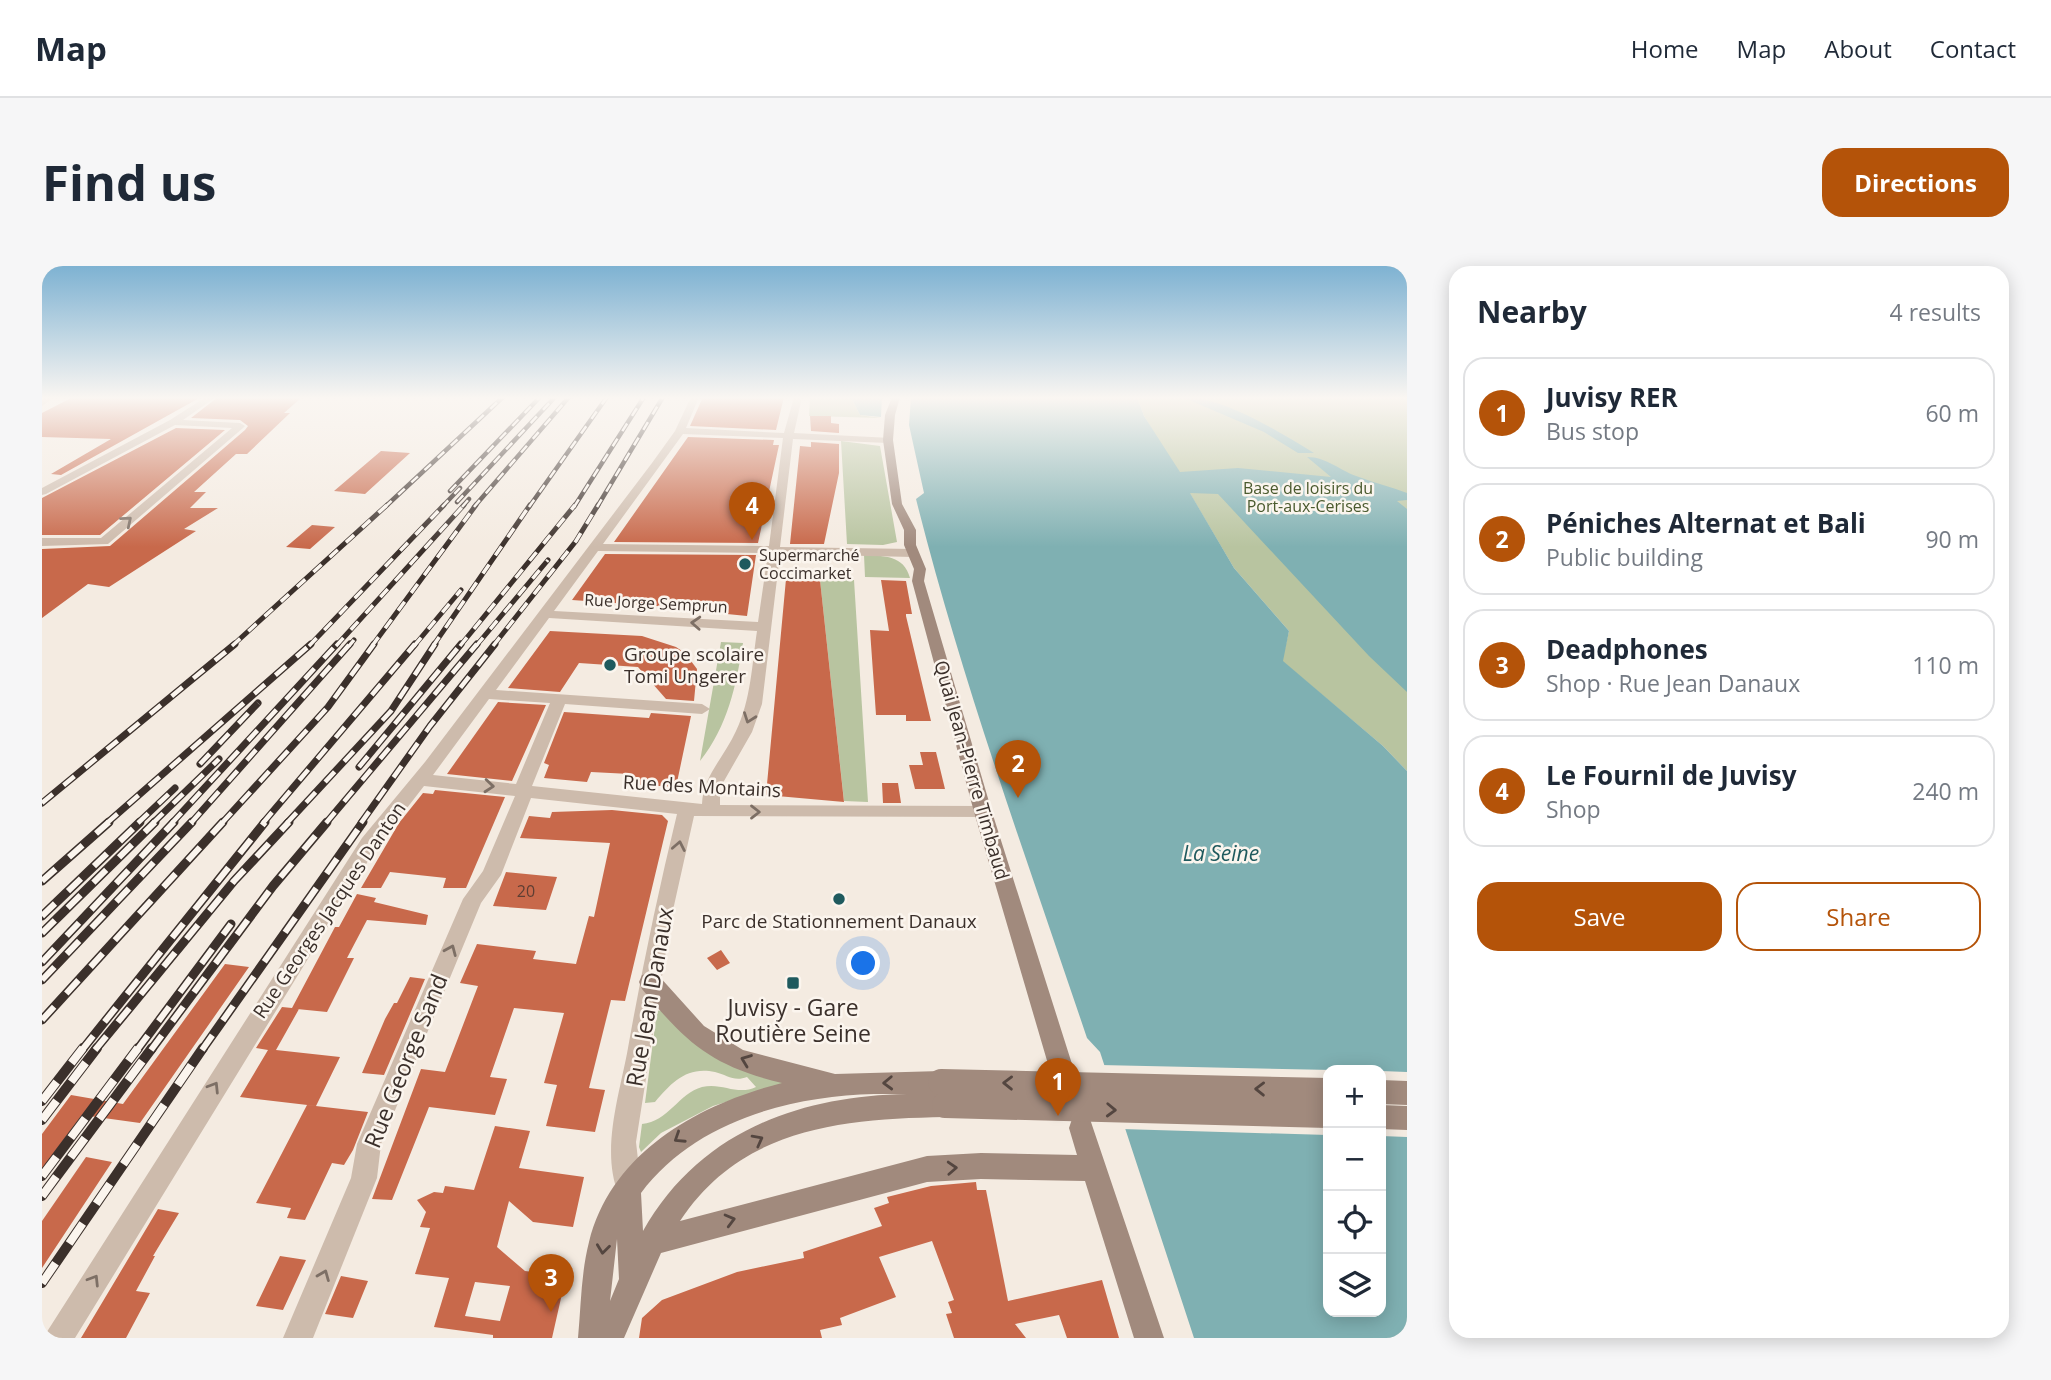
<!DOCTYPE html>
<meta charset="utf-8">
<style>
body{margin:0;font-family:"Open Sans",sans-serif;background:#f6f6f7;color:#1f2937}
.controls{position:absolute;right:21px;bottom:21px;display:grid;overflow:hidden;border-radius:14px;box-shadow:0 4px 18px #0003}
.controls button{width:63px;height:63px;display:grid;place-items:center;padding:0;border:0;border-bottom:2px solid #e0e1e3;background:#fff;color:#1f2937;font:35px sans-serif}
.you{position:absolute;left:822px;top:698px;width:24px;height:24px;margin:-18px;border:5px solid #fff;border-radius:50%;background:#1a73e8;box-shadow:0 0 0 10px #1a73e833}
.badge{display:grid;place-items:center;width:46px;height:46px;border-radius:50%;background:#b45309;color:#fff;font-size:23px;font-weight:700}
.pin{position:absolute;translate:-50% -58px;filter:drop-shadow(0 2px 4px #0008)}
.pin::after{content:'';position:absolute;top:37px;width:24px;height:21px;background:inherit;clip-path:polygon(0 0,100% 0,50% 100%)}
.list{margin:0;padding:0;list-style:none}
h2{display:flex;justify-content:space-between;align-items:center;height:91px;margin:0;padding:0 28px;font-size:30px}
h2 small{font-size:23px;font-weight:400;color:#747a83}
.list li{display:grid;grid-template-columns:46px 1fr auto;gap:21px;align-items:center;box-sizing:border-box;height:112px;margin:0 14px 14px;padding:0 14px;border:2px solid #e0e1e3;border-radius:21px}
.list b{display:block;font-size:26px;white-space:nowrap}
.list p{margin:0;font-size:23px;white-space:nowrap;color:#747a83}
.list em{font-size:23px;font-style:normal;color:#747a83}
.actions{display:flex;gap:14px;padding:21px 28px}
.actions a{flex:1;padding:16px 0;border:2px solid #b45309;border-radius:21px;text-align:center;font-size:24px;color:#b45309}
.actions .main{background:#b45309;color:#fff}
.icon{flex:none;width:38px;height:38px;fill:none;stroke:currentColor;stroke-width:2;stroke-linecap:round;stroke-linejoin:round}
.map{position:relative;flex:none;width:1365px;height:1072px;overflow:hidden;border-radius:21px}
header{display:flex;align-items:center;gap:42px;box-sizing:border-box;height:98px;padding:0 35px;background:#fff;border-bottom:2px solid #e0e1e3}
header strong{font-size:33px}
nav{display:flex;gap:38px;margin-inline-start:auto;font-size:24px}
.intro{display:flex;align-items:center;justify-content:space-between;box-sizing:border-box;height:168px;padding:0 42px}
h1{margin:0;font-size:49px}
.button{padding:18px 32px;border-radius:21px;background:#b45309;color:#fff;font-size:24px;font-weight:700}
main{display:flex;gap:42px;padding:0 42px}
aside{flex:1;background:#fff;border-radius:21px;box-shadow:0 4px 18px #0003}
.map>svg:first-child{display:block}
</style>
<header>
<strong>Map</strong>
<nav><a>Home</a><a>Map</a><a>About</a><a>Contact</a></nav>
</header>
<div class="intro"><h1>Find us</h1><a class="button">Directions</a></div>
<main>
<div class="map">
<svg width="1365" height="1072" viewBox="0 0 1365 1072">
<rect width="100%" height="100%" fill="#f4ebe1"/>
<path fill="#b8c4a0" d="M768 131H809L818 149 839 152 767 150Z
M1095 131H1365V505L1341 480 1240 395 1247 365 1192 302 1102 150Z
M799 175 838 180 855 276 841 279 805 278Z
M822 289C842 290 862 289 868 312L823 311Z
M778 314H812L826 536 802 535Z
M679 376 701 377C694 420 686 460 658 495Z
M622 744C657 790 692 803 746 817L671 840 619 867 599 886 597 881 600 858C626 856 637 827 660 821 680 816 695 830 714 821L705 811C692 816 685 809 673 806 645 800 630 816 613 836L603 837 615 745Z"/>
<path fill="#7fb0b2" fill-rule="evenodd" d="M809 131H840L839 151 818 149Z
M869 131H1095L1102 150 1138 206 1196 202 1289 211 1265 191C1285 191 1298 205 1317 211 1333 217 1349 221 1365 227V234L1355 235 1365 243V426L1327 390 1176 228 1148 227 1192 302 1247 365 1241 395 1341 480 1365 505V1072H1152L1058 786 1045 772C985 594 920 416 874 233L882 227 867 159ZM1286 804H1339V1046H1286Z
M1140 131C1183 131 1235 165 1272 187H1256L1222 166Z"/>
<path fill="#f4ebe1" d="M1058 799 1291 804H1286V869L1079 863Z
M1339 805 1365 806V871L1339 870Z"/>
<path fill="#c8694b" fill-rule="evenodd" d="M31 131H159L19 209 9 208 69 173 0 171V147Z
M176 131H260L242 147H248L205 188H194L152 226H164L148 242H176L142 263 154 265 67 321 46 318 0 352V283L68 280 203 164 206 160 198 154 149 152Z
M661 131H742L734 164 648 160Z
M768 150H789V157L797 158V167L769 165Z
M134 162 183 164 58 269H0V232Z
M646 171 732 174 731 179H737L716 277 572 276Z
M769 176 797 178V207L782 278H748L758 180 769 181Z
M339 185 368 187 323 228 292 225Z
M270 259 293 261 268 283 244 281Z
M563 288 714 289 705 350 685 348V345L530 334Z
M744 313 778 314 802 536 724 529Z
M839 314 864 315 870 348H864V350L889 455H864V449H834L828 364 847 365Z
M508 365 600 370 634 381 643 387 655 403 652 435 624 433 596 401 537 397 518 426 466 422Z
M456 436 504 439 470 515 405 508Z
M522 446 607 452 609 447 649 450 634 521 585 518 588 508 549 506 545 516 502 512 507 499 502 497Z
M878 486H894L903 523H873L867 499H881Z
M840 517H856L859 537H841Z
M393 524 463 531 424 622H401L404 612 348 606 339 622H319L357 557 381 527 391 528Z
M570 544 620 549 626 555 583 735 569 734 547 822 563 824 553 866 504 860 515 819 502 817 522 747 472 742 448 811 465 813 453 849 387 841 350 934 330 933 379 803 403 806 436 720 418 717 435 678 494 685 491 693 534 698 547 650 552 651 568 577 478 572 487 550 508 552 510 546Z
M464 606 515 611 504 644 451 640Z
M315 628 334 632 332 636 386 649 384 659 325 654 305 692H312L285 746 255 743H257L234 784 298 791 274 840 198 831 226 784 214 782 240 741 250 742 293 661H297Z
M679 684 688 697 675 704 665 692Z
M183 698 207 701 98 857 40 849 0 903V868L29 829 81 838Z
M368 711 383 713 342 809 320 807 343 753 352 737H355Z
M265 839 326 846 311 884 302 899 290 897 263 954 245 952 249 942 214 937Z
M453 860 488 865 477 902 542 911 531 961 491 956 467 935 455 981 483 1005 524 1010 510 1072H451V1069L392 1061 407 1012 373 1008 388 962 378 961 384 946 375 934 392 926 401 927 403 920 432 924ZM433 1016 468 1020 458 1055 423 1050Z
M44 891 70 896 0 1002V955Z
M934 916 935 924H944L966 1035 1060 1014 1077 1072H1025L1017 1049 973 1058 984 1072H912L904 1048 910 1047 906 1036 912 1034 890 975 837 991 854 1031 798 1052 800 1059 778 1064 780 1072H597L600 1052 620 1034 695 1006 762 992 761 986 840 960 832 942 847 937 845 931 889 920Z
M116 943 137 947 111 990H113L94 1025 108 1027 84 1072H39Z
M238 990 264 994 241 1044 214 1040Z
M299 1010 326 1015 311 1052 283 1048Z"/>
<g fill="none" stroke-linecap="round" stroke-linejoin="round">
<path fill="#cdbbac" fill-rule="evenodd" d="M3 131H13L0 140V133Z
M164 131H174L141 154 198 157 203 160 201 162 66 278 0 280V272H59L190 162 133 159 4 228 0 229V222L128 154Z
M649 131H657L644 162 742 167 752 131H760L752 167 849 172 851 174 846 177 751 173 738 281 871 283 877 287 871 291 738 288 720 438 710 466 678 522V539L941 540 947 541 950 546 947 551 652 550 629 653 594 876 599 920 595 929 586 933 577 929C558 885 578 827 586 782 600 703 616 626 635 548L489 532 459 609 439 637 339 878 335 912 271 1072H241L309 912 315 878 421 633 441 605 473 530 382 520 334 582 33 1072H1L320 572 383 496 610 197 633 165ZM641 168 741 172 727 280 561 278ZM556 285 726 287 716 356 512 345ZM507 352 715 365C710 398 709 434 694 465 683 490 661 510 660 538L490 520 523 438 660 448 668 443 660 438 454 424ZM447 433 508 437 474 518 391 509Z"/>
<path fill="#a18a7d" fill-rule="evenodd" d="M850 131H858L853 149 851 174 860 238 874 264V279L884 303 882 315 950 546 1030 798 1026 806 1018 809 1010 806 1006 798 932 546 870 315 872 303 862 279V264L850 238 841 174 843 149Z
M608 707 616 709 662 760 701 784 793 808 899 805 907 808 911 816 907 824 900 827 912 831 915 839 912 847 903 851C801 853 700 861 638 955L885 890 939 887 1035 889 1027 862 1030 853 1039 850 1048 853 1051 862 1122 1072H1092L1043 915 939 913 885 916 619 987 582 1072H536C539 1040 539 1007 547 976 569 886 657 838 740 817 670 800 645 778 600 723L597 716 600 709ZM832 828H865C756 830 657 866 601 965L599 927C652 856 747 830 832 828ZM575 973 577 1013 568 1035Z
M1339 814 1365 815V839L1339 838Z
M1339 839 1365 840V864L1339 863Z"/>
<g stroke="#3b302b" stroke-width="4.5">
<path id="rail-far4" d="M408 225 498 131
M415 236 513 131
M343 241 461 131
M400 241 418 222
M420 241 427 233
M432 241 527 131
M487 241 565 131
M532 241 602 131
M555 241 621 131"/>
</g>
<g stroke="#3b302b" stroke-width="5">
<path id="rail-far3" d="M190 380 345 239
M267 380 402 239
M294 380 422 239
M307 380 312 374
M330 380 434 239
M372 380 419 324
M391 380 488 239
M418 380 533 239
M434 380 506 294
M451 380 534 275 556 239"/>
</g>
<g stroke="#3b302b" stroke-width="7">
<path id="rail-far2" d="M158 498 216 437
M317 501 419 378
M0 537 193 378
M65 557 269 378
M96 557 133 522
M111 557 177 493
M130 557 295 378
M149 557 308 378
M180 557 286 441 332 378
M221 557 373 378
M245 557 349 445 393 378
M284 557 435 378
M319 557 388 460 453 378"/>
</g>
<g stroke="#3b302b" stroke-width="9">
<path id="rail-far1" d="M0 615 67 556
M0 650 98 556
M0 667 113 556
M0 696 132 556
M0 714 150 556
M0 754 181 556
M40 784 223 556
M53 784 192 615 247 556
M95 784 189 658
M109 784 231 620 285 556
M160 784 321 556"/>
</g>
<g stroke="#3b302b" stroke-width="10">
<path id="rail" d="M0 835 41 782
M0 854 55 782
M0 910 96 782
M0 930 110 782
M0 1017 161 782"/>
</g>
<use href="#rail-far4" stroke="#fbf5ee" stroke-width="2.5" stroke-dasharray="9" stroke-linecap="butt"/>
<use href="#rail-far3" stroke="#fbf5ee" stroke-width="3.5" stroke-dasharray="11" stroke-linecap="butt"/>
<use href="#rail-far2" stroke="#fbf5ee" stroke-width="4.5" stroke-dasharray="14" stroke-linecap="butt"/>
<use href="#rail-far1" stroke="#fbf5ee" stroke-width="6" stroke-dasharray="18" stroke-linecap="butt"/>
<use href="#rail" stroke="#fbf5ee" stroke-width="8" stroke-dasharray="24" stroke-linecap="butt"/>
<path stroke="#a18a7d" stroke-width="26" d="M899 816 1286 825
M903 839 1286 849"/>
</g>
<defs><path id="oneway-chevron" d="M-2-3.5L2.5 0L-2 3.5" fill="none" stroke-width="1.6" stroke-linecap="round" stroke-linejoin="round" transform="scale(1.75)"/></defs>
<g stroke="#7d6f65">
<use href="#oneway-chevron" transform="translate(85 255) rotate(-40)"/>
<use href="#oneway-chevron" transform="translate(654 357) rotate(-177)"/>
<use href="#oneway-chevron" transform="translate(707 452) rotate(110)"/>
<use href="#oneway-chevron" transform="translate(447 520) rotate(5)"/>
<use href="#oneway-chevron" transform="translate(713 546)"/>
<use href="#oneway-chevron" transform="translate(637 580) rotate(-79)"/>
<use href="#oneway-chevron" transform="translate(409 684) rotate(-67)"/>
<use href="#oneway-chevron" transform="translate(172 821) rotate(-58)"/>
<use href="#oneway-chevron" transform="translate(282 1009) rotate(-68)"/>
<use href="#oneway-chevron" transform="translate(52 1014) rotate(-58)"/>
</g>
<g stroke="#544640">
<use href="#oneway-chevron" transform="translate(704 794) rotate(-159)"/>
<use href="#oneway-chevron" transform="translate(846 817) rotate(178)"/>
<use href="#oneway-chevron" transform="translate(966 817) rotate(-179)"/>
<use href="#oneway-chevron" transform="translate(1218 823) rotate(-179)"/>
<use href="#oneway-chevron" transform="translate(1069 844) rotate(2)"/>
<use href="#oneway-chevron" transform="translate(637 872) rotate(147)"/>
<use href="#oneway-chevron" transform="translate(716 874) rotate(-28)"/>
<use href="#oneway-chevron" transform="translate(910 902) rotate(-3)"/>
<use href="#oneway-chevron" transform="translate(688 954) rotate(-15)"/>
<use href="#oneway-chevron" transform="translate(561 983) rotate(97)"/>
</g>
<linearGradient id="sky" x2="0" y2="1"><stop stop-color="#7eb2d2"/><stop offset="0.47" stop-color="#faf6f2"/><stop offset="1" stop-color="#faf6f2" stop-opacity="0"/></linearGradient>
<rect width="1365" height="281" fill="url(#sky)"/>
<g fill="#1f5a5e" stroke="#fbf5ee" stroke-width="2.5">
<circle cx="703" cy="298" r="7"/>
<circle cx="568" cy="399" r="7"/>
<circle cx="797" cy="633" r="7"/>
<rect x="744" y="710" width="14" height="14" rx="3.5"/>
</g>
<g text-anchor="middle" stroke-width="5" stroke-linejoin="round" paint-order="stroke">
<g font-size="16" fill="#4a5a2e" stroke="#fbf5ee">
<text x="1266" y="228">Base de loisirs du<tspan x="1266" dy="18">Port-aux-Cerises</tspan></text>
</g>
<g font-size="16" fill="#3b302b" stroke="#fbf5ee" text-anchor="start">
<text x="717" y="295">Supermarché<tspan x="717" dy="18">Coccimarket</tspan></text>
</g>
<g font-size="16" fill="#3b302b" stroke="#fbf5ee">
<text transform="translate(614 337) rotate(3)" y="6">Rue Jorge Semprun</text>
</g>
<g font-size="16" fill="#5e3e33">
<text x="484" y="631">20</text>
</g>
<g font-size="19" fill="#3b302b" stroke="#fbf5ee" text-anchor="start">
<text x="582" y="395">Groupe scolaire<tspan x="582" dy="22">Tomi Ungerer</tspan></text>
<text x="797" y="662" text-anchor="middle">Parc de Stationnement Danaux</text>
</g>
<g font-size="19" fill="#3b302b" stroke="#fbf5ee">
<text transform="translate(930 504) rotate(74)" y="7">Quai Jean-Pierre Timbaud</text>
<text transform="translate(660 520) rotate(3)" y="7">Rue des Montains</text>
<text transform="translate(287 644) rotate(-56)" y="7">Rue Georges Jacques Danton</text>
</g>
<g font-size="21" font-style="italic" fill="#1f5a5e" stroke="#fbf5ee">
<text x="1179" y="595">La Seine</text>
</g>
<g font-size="23" fill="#3b302b" stroke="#fbf5ee">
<text transform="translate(608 731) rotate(-80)" y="8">Rue Jean Danaux</text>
<text transform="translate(364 795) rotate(-68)" y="8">Rue George Sand</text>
</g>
<g font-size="23" fill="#3b302b" stroke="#fbf5ee">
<text x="751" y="750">Juvisy - Gare<tspan x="751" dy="26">Routière Seine</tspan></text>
</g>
</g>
</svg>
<div class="controls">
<button>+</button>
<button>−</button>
<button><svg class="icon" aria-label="locate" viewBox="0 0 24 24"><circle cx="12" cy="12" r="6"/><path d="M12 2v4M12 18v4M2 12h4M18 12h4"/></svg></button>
<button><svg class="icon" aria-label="layers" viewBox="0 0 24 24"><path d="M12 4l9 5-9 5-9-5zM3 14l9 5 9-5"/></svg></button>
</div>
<div class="you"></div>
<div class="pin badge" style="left:1016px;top:850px">1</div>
<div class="pin badge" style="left:976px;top:532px">2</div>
<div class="pin badge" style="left:509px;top:1046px">3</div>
<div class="pin badge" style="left:710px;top:274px">4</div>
</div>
<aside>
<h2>Nearby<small>4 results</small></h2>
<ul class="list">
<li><span class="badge">1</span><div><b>Juvisy RER</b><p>Bus stop</p></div><em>60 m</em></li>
<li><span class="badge">2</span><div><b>Péniches Alternat et Bali</b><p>Public building</p></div><em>90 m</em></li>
<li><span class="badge">3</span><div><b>Deadphones</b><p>Shop · Rue Jean Danaux</p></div><em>110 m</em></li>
<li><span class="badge">4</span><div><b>Le Fournil de Juvisy</b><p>Shop</p></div><em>240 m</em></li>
</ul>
<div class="actions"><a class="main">Save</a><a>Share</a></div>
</aside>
</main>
